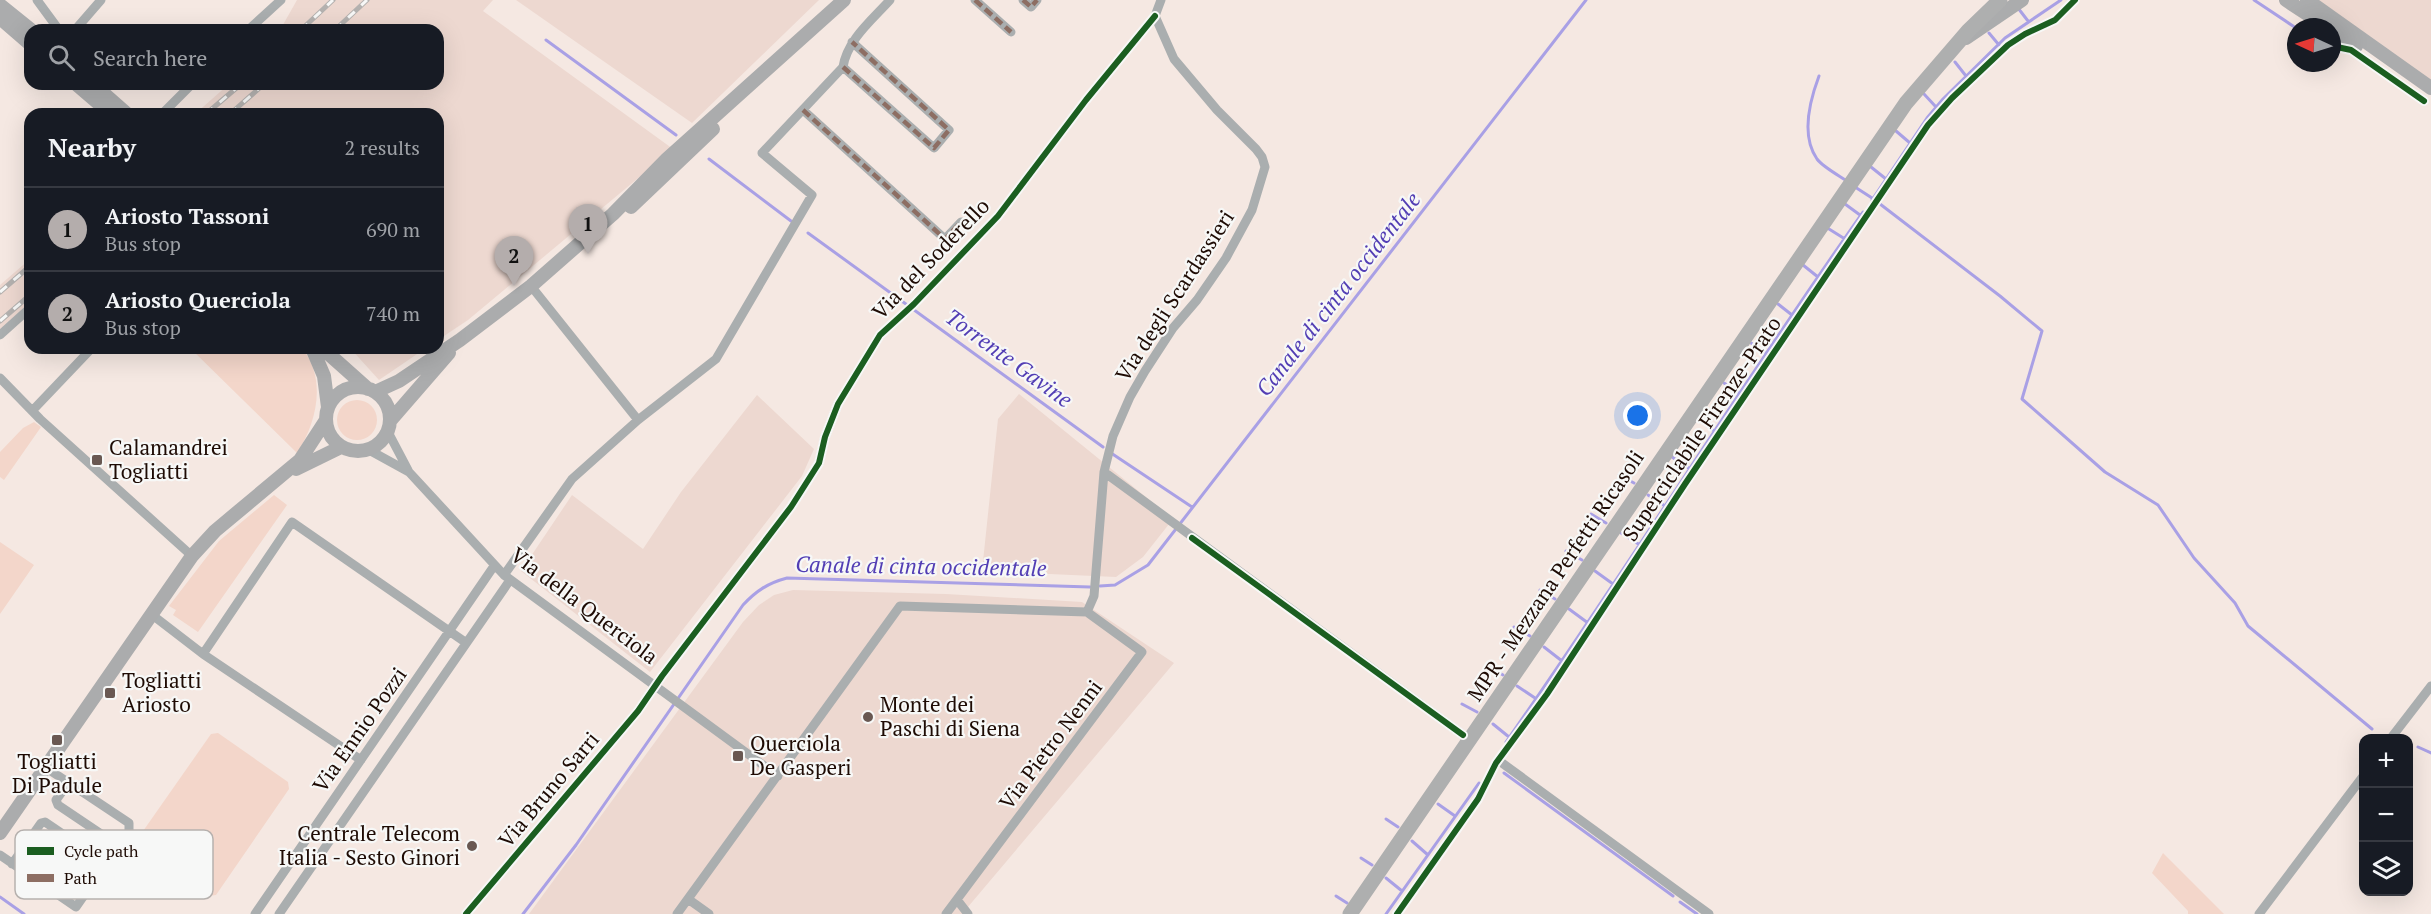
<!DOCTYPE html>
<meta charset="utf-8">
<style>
body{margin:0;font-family:"PT Serif",serif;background:#242831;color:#f1f3f6}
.controls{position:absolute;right:18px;bottom:18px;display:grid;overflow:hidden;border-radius:12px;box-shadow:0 6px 24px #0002}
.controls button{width:54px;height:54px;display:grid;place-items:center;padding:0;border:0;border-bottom:2px solid #363941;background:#171b24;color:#f1f3f6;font:30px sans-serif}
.compass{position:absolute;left:2287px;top:18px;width:54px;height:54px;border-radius:50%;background:#171b24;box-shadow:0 6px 24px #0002;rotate:274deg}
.you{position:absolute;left:1638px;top:416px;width:21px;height:21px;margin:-15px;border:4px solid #fff;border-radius:50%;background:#1a73e8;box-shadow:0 0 0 9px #1a73e833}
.badge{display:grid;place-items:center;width:39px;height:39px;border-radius:50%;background:#b4adac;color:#111;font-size:20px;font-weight:700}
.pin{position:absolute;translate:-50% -50px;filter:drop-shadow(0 2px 3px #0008)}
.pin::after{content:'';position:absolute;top:32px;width:21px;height:18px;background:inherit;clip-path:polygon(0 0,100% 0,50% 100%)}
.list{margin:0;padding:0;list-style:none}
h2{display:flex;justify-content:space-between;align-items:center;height:78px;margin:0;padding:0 24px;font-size:26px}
h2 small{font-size:20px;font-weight:400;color:#9ea1a6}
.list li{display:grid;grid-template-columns:39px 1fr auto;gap:18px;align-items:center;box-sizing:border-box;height:84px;padding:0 24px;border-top:2px solid #363941}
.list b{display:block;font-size:22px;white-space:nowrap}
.list p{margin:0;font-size:20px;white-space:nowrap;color:#9ea1a6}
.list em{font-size:20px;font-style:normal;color:#9ea1a6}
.icon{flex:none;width:33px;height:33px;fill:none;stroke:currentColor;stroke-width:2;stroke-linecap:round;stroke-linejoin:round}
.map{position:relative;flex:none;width:2431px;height:914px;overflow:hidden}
.search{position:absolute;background:#171b24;box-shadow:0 6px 24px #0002;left:24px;top:24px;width:420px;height:66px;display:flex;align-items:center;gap:15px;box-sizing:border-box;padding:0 21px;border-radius:18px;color:#9ea1a6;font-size:22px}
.panel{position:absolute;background:#171b24;box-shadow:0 6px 24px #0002;left:24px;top:108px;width:420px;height:246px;border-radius:18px}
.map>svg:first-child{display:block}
</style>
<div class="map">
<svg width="2431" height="914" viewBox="0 0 2431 914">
<rect width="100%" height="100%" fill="#f5e8e2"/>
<path fill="#edd8d0" d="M297 0H493L483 11 673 149 468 320 438 340V114H276L273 111 268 114H195L229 84H438V30H280Z
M516 0H819L692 123Z
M2316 0H2431V82Z
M30 259V303L0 329V285Z
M350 348H426L379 380Z
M1019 394 1173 519 1143 557 1116 577 982 571 998 419Z
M757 395 814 449 802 476 650 672 521 571 572 495 643 549 681 492Z
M793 590 946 594 1082 602 1174 663 962 914H529L743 622 759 605 774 595Z"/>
<path fill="#f3d6ca" d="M190 348H302C327 379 317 422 297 453Z
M337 420a20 20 0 1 1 40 0a20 20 0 1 1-40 0Z
M34 422 41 427 4 480 0 477V452L23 428Z
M274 495 287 505 198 632 173 615 176 610 169 606 219 541Z
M0 542 34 565 0 614Z
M218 733 288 782 289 789 216 895 201 897 169 874V867L154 857 146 859 134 851V844L211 734Z
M2163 853 2224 914H2188V911L2152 873Z"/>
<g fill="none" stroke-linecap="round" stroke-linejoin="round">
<path stroke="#a9a0e5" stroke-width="3" d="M2254 0 2296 28
M2018 8 2028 21
M1989 33 1999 45
M546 40 676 135
M1955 62 1966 76
M1819 76C1810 100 1800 135 1817 159 1823 167 1838 175 1847 181
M1924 94 1936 107
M1896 131 1910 143
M709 159 791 221
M1871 167 1886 179
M1855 187 1872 198
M1872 200 1927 118 1943 99 2005 38 2061 0
M1845 204 1860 215
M1880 204 2000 296 2042 331 2022 399 2105 472 2158 505 2194 558 2235 603 2248 626 2372 729
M1829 229 1845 239
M808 233 1103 447
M1803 265 1818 277
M1778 304 1792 315
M1751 343 1766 353
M1724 383 1739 393
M1698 419 1714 431
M1111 453 1192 507
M1672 457 1690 469
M1619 475 1634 483
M1648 495 1665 506
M1591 514 1606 523
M1621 533 1640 545
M1566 551 1582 560
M1595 571 1613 584
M1100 586 1115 585 1148 565 1586 0
M1540 590 1555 599
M1569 609 1588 623
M1514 627 1530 636
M1544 647 1562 661
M1488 666 1503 675
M1517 686 1535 698
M1462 704 1477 712
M1493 724 1509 737
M1506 742C1628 568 1740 386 1863 212
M2418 747 2431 753
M1504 773 1673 896
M1438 804 1455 816
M1386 819 1398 827
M1412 841 1428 855
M1361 858 1372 865
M1386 878 1402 891
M1336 896 1347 903
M0 897 24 914
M1680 902 1697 914
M523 914 576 845 743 605C756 591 768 583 787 578L1090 587
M1386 914 1479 783"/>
<path stroke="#aaaeaf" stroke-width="9" d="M37 0 59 30
M975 0 1011 32
M1023 0 1031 7 1037 0
M75 30 101 0
M248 30 281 0
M843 67 934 148 949 130 852 42
M803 110 945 239 961 222
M162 114 192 84
M531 286 638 420 716 359 812 195 762 153 843 67C847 40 872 20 890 0
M0 335 30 308
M0 378 40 419 192 556
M32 411 92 348
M388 432 408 470
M369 450 409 472 504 575 778 776
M1104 472 1463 735
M504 575 572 479 638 420
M1087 612 1094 596 1104 472 1113 436 1130 397 1145 371 1173 328 1197 300 1226 258 1252 210 1265 167 1262 157 1256 149 1217 110 1174 59 1155 16 1161 0
M151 614 203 654 361 760
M203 654 292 522 465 642
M2391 738 2431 686
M1498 760 1709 914
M69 782 56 800 58 805 119 846
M0 855 76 907 129 831V823L45 767
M12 864 41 823 45 822 107 864
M688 899 709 914
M958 901 968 914
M255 914 494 566
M279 914 510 580
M466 914 638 711 662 676 791 507 819 463 825 437 838 404 880 335 914 304 998 216 1086 100 1155 16
M677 914 900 606 1087 612
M946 914 1142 652 1087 612
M2259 914 2364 775"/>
<path stroke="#abacad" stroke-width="14" d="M2286 0 2327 27
M2307 0 2431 88
M0 5 31 30
M0 18 30 44
M2332 30 2356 46
M1966 38 2022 0
M76 84 111 114
M93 84 127 114
M631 207 713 129
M312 348 324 376 328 407
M322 348 368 389
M326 419a32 32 0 1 1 64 0a32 32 0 1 1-64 0Z
M375 392 399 381 460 340 531 286 613 214 667 159 844 0
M390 421 449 353
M296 469 341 447
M0 833 192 556 215 531 300 460 326 420"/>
<path stroke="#aeafaf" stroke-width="15" d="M1350 914 1906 103 1968 31 2000 0"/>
<g stroke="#b4b1af" stroke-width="5">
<path id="rail" d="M301 30 333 0
M335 30 367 0
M206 114 241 84
M230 114 264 84
M0 292 30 266
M0 321 30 295"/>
</g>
<use href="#rail" stroke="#f7f8f7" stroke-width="3" stroke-dasharray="9" stroke-linecap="butt"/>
<path stroke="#8d6e63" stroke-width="4.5" stroke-dasharray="9 4.5" stroke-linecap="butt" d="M975 0 1011 32
M1023 0 1031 7 1037 0
M843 67 934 148 949 130 852 42
M803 110 945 239 961 222"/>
<g stroke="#f7f8f7" stroke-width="10">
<path id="cycleway" d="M2332 46 2351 50 2424 101
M1192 538 1463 735
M466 914 638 711 662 676 791 507 819 463 825 437 838 404 880 335 914 304 998 216 1086 100 1155 16
M1397 914 1478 799 1496 763 1547 694 1685 484 1928 125 1952 98 2008 45 2025 34 2055 20 2075 0"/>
</g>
<use href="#cycleway" stroke="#1b5e20" stroke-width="6"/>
</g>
<g fill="#695852" stroke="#f7f8f7" stroke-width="2">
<rect x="91" y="454" width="12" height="12" rx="3"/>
<rect x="104" y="687" width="12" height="12" rx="3"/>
<circle cx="868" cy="717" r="6"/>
<rect x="51" y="734" width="12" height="12" rx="3"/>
<rect x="732" y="750" width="12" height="12" rx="3"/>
<circle cx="472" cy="846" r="6"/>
</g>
<g text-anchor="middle" stroke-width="4.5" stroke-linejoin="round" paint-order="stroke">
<g font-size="21" fill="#1e0b04" stroke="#f7f8f7">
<text transform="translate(931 259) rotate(-46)" y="7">Via del Soderello</text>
<text transform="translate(1175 296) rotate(-57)" y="7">Via degli Scardassieri</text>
<text transform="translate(1702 429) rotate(-56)" y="7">Superciclabile Firenze-Prato</text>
<text transform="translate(1556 576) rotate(-56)" y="7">MPR - Mezzana Perfetti Ricasoli</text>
<text transform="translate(584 606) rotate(37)" y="7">Via della Querciola</text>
<text transform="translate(360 730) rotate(-55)" y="7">Via Ennio Pozzi</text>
<text transform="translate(1051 745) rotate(-53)" y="7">Via Pietro Nenni</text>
<text transform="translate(549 790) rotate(-50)" y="7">Via Bruno Sarri</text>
</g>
<g font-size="21" fill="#1e0b04" stroke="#f7f8f7" text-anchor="start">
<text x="109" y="455">Calamandrei<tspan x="109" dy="24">Togliatti</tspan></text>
<text x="122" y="688">Togliatti<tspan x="122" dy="24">Ariosto</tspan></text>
<text x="880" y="712">Monte dei<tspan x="880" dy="24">Paschi di Siena</tspan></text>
<text x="750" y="751">Querciola<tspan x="750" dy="24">De Gasperi</tspan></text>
<text x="57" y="769" text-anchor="middle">Togliatti<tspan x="57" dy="24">Di Padule</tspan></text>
<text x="460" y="841" text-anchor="end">Centrale Telecom<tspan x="460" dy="24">Italia - Sesto Ginori</tspan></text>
</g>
<g font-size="22" font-style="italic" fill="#523eb4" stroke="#f7f8f7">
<text transform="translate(1338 294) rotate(-52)" y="8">Canale di cinta occidentale</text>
<text transform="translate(1009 358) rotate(36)" y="8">Torrente Gavine</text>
<text transform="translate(921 566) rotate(1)" y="8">Canale di cinta occidentale</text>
</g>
</g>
<rect x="15" y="830" width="198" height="69" rx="9" fill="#f7f8f7" stroke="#b6b1ae" stroke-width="1.5"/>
<rect x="27" y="847" width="27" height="8" fill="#1b5e20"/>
<rect x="27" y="874" width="27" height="8" fill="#8d6e63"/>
<g font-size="16" fill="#1e0b04">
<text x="64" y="857">Cycle path</text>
<text x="64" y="884">Path</text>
</g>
</svg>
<div class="controls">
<button>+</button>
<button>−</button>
<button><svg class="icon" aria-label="layers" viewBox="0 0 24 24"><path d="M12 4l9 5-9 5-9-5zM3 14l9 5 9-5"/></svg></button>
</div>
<svg class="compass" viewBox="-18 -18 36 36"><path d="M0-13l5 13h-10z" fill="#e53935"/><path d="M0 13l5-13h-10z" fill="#9ea1a6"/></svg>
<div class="you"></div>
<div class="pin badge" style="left:588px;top:254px">1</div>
<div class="pin badge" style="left:514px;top:286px">2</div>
<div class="search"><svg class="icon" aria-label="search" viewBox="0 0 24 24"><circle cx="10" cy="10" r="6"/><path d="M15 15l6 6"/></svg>Search here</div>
<section class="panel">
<h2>Nearby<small>2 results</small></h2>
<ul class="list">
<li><span class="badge">1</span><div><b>Ariosto Tassoni</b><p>Bus stop</p></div><em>690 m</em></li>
<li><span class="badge">2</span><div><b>Ariosto Querciola</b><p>Bus stop</p></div><em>740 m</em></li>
</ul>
</section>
</div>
